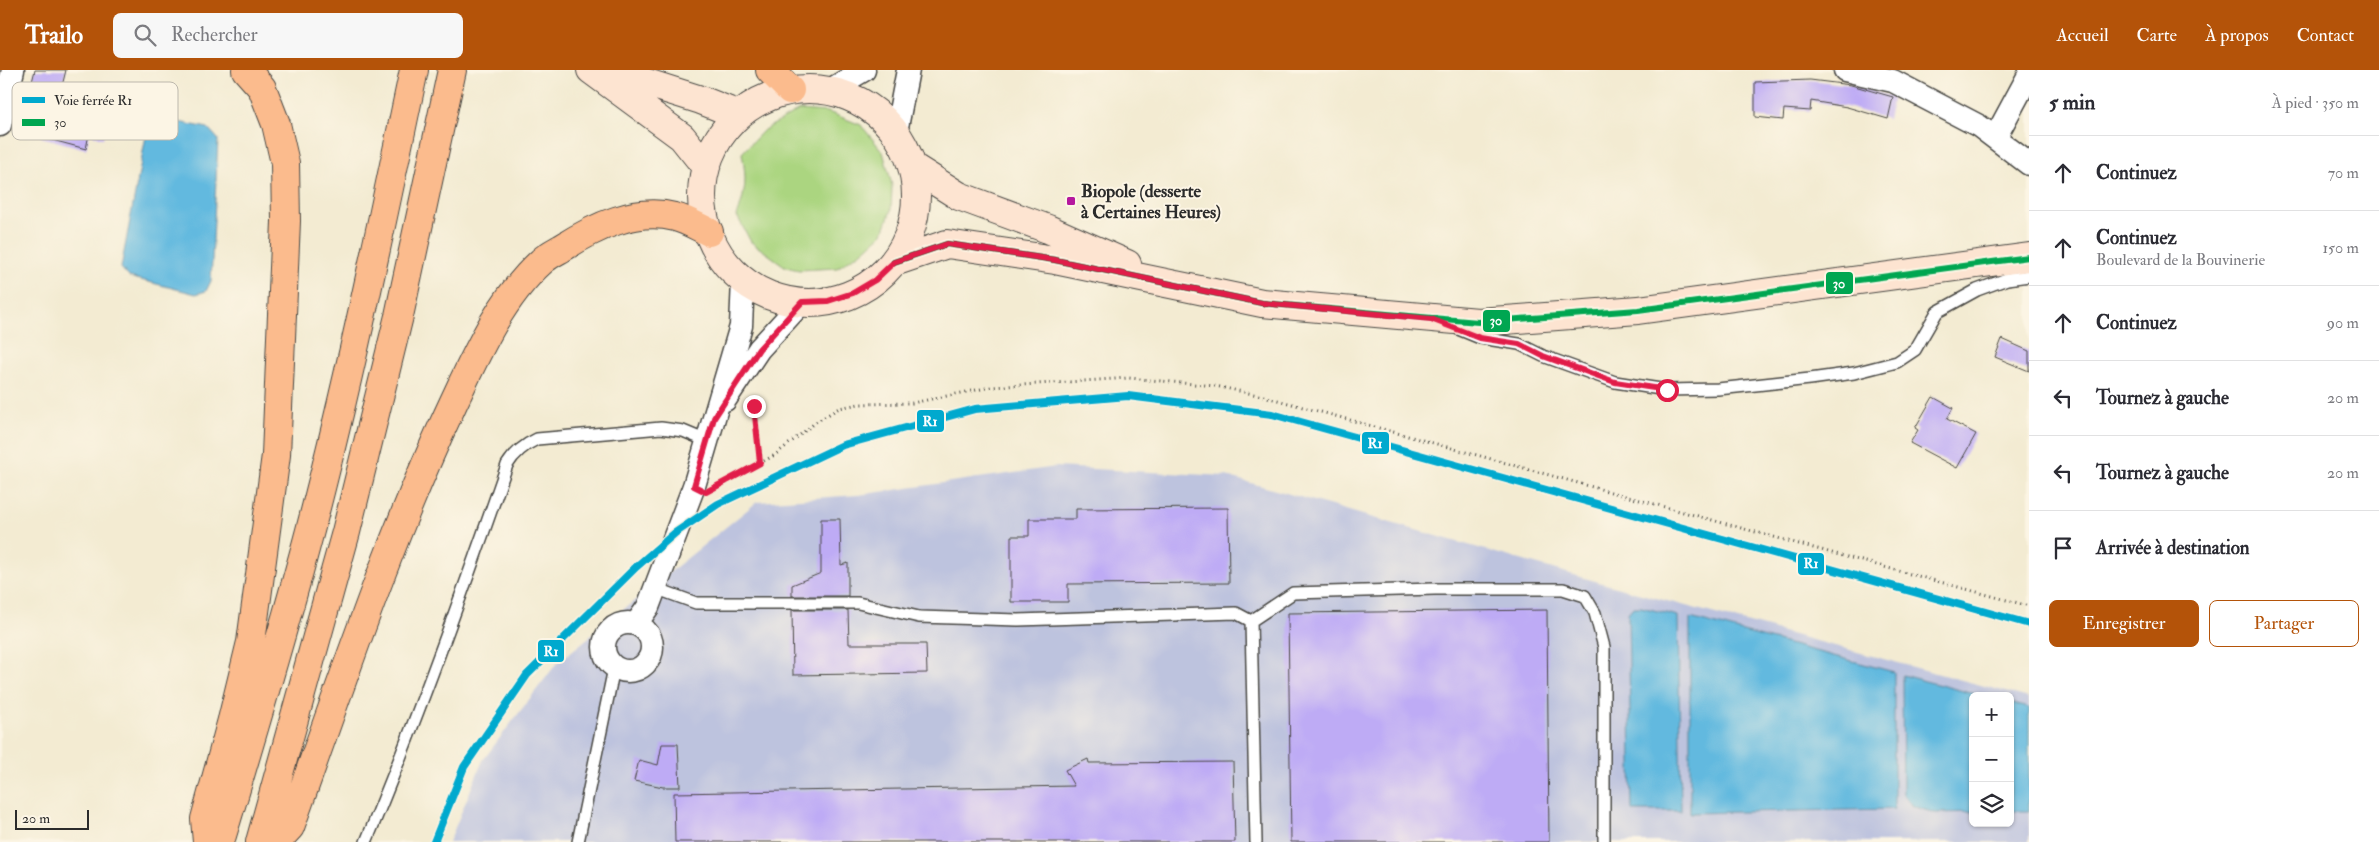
<!DOCTYPE html>
<html lang="fr">
<meta charset="utf-8">
<style>
body{margin:0;font-family:"IM FELL Double Pica",serif;background:#f7f7f7;color:#2b2b33}
.controls{position:absolute;right:15px;bottom:15px;display:grid;overflow:hidden;border-radius:8px;box-shadow:0 1px 4px #0004}
.controls button{width:45px;height:45px;display:grid;place-items:center;padding:0;border:0;border-bottom:1px solid #e1e1e2;background:#fff;color:#2b2b33;font:25px sans-serif}
.scale{position:absolute;left:15px;bottom:12px;width:74px;box-sizing:border-box;padding-left:5px;border:2px solid #2b2b2b;border-top:0;font-size:14px;line-height:18px;white-space:nowrap;color:#2b2b2b;-webkit-text-stroke:4px #fcf5e5;paint-order:stroke}
.stop{position:absolute;width:15px;height:15px;margin:-11px;border:4px solid #e11d48;border-radius:50%;background:#fff}
.stop.end{background:#e11d48;border-color:#fff;box-shadow:0 1px 5px #0008}
.list{margin:0;padding:0;list-style:none}
h2{display:flex;justify-content:space-between;align-items:center;height:65px;margin:0;padding:0 20px;font-size:21px}
h2 small{font-size:16px;font-weight:400;color:#7c7c81}
.list li{display:grid;grid-template-columns:32px 1fr auto;gap:15px;align-items:center;box-sizing:border-box;height:75px;padding:0 20px;border-top:1px solid #e1e1e2}
.list b{display:block;font-size:19px;white-space:nowrap}
.list p{margin:0;font-size:16px;white-space:nowrap;color:#7c7c81}
.list em{font-size:16px;font-style:normal;color:#7c7c81}
.actions{display:flex;gap:10px;padding:15px 20px}
.actions a{flex:1;padding:11px 0;border:1px solid #b45309;border-radius:8px;text-align:center;font-size:18px;color:#b45309}
.actions .main{background:#b45309;color:#fff}
.icon{flex:none;width:28px;height:28px;fill:none;stroke:currentColor;stroke-width:2;stroke-linecap:round;stroke-linejoin:round}
.map{position:relative;flex:none;width:2029px;height:772px;overflow:hidden}
header{display:flex;align-items:center;gap:30px;box-sizing:border-box;height:70px;padding:0 25px;background:#b45309;color:#fff}
header strong{font-size:24px}
nav{display:flex;gap:28px;margin-inline-start:auto;font-size:18px}
.search{width:350px;height:45px;background:#f7f7f7;display:flex;align-items:center;gap:12px;box-sizing:border-box;padding:0 18px;border-radius:8px;color:#7c7c81;font-size:19px}
main{display:flex}
aside{flex:1;background:#fff}
.map>svg:first-child{display:block}
</style>
<header>
<strong>Trailo</strong>
<div class="search"><svg class="icon" aria-label="search" viewBox="0 0 24 24"><circle cx="10" cy="10" r="6"/><path d="M15 15l6 6"/></svg>Rechercher</div>
<nav><a>Accueil</a><a>Carte</a><a>À propos</a><a>Contact</a></nav>
</header>
<main>
<div class="map">
<svg width="2029" height="772" viewBox="0 0 2029 772">
<rect width="100%" height="100%" fill="#fcf5e5"/>
<filter id="ink" filterUnits="userSpaceOnUse"><feTurbulence type="fractalNoise" baseFrequency=".02" numOctaves="2"/><feDisplacementMap in="SourceGraphic" scale="10" xChannelSelector="R" yChannelSelector="G"/><feConvolveMatrix kernelMatrix="1 2 1 2 8 2 1 2 1" color-interpolation-filters="sRGB"/></filter>
<filter id="wash" filterUnits="userSpaceOnUse"><feTurbulence type="fractalNoise" baseFrequency=".0096" numOctaves="4" result="noise"/><feDisplacementMap in="SourceGraphic" scale="20" xChannelSelector="R" yChannelSelector="G"/><feGaussianBlur stdDeviation="1.12" result="paint"/><feColorMatrix in="noise" values="0 0 0 0 0 0 0 0 0 0 0 0 0 0 0 0 0 1.4 0 .05"/><feComposite in="paint" operator="in"/></filter>
<g filter="url(#wash)">
<rect width="100%" height="100%" fill="#f3ebd2"/>
<path fill="#bdc3de" fill-rule="evenodd" d="M1056 397 1226 406 1630 521 2029 628V772H449L483 690 557 593 757 432 858 425ZM1973 626H2010V753H1973Z"/>
<path fill="#abd580" stroke="#6b8056" d="M799 40 828 42 861 55 883 82 892 115 891 140 883 163 863 181 837 198 799 200 786 197 751 172 737 146C746 121 747 110 742 83L764 60Z"/>
<path fill="#62b9df" stroke="#467285" d="M159 48 208 58 218 69 211 211 206 221 196 224 129 207 121 198 148 55Z
M1633 537H1641L1678 546 1681 741H1632L1628 543Z
M1690 548 1894 602V739L1690 743Z
M1902 605 1982 626H1973V742L1935 743 1912 736 1903 724Z
M2010 633 2029 638V741H2010Z"/>
<g id="blocks">
<path fill="#beabf5" d="M35 0H66L57 36 108 49 103 68 89 64 86 79 41 67 46 46 25 40Z
M1810 10 1851 15 1893 27 1888 49 1847 37 1811 31 1810 41 1784 39 1783 50 1755 47V12Z
M2002 269 2029 281V301L1995 287Z
M1933 327 1953 338 1947 349 1976 364 1957 398 1910 373 1918 360 1915 358Z
M1228 438 1229 513 1068 514V532H1011V466H1029V449H1076V439Z
M821 449H840L841 495 848 493V526H792V515L821 503Z
M792 540H848L849 574H926L927 603 793 605Z
M1547 540 1549 772H1291L1288 543Z
M662 674H678L680 717H663L634 711 639 690 658 695Z
M1088 689 1089 693 1233 692 1235 772H675L674 723 1074 716 1065 700Z"/>
</g>
</g>
<g filter="url(#ink)">
<use href="#blocks" fill-opacity="0" stroke="#494844" stroke-width="1"/>
<g fill="none" stroke-linecap="round" stroke-linejoin="round">
<g stroke="#494844" stroke-width="14">
<path id="lane" d="M1458 259 1480 268 1519 274 1543 286 1615 312 1667 320 1718 319 1810 309 1854 303 1897 292 1915 280 1937 242 1977 220 2007 209 2029 206
M655 518 696 533H858L919 547 1018 550 1236 543 1251 551 1256 772
M1251 551 1293 523 1435 519H1563L1585 526 1595 543 1604 577V772
M366 772C418 648 463 522 507 395 515 382 524 375 537 369L661 358 683 361 707 371
M578 772 614 598"/>
</g>
<g stroke="#494844" stroke-width="25">
<path id="street" d="M1845 0 1893 11 1979 56 2029 94
M830 20 864 0
M0 55 13 0
M896 62 908 0
M1995 68 2029 5
M725 330 759 279 802 232
M604 577a24 24 0 1 1 48 0a24 24 0 1 1-48 0Z
M636 554 648 537 694 416 741 256 743 210"/>
</g>
<g stroke="#494844" stroke-width="30">
<path id="secondary" d="M591 0 682 67 706 97
M606 0 701 30 739 45
M702 126a107 107 0 1 1 214 0a107 107 0 1 1-214 0Z
M913 97 959 126 1048 159 1127 194
M894 192 947 174 1055 190 1262 233 1478 252 1638 240 2029 187"/>
</g>
<g stroke="#494844" stroke-width="30">
<path id="highway" d="M770 0 790 20
M207 772 205 749 232 650 251 572 276 385 286 151 285 93 276 54 262 18 246 0
M220 772C252 666 284 560 312 453 351 303 382 151 414 0
M260 772 346 462 399 246 452 0
M276 772 290 757C341 616 387 474 451 338 475 287 499 230 542 191 547 186 555 182 562 178 595 157 635 137 675 147 687 150 698 157 709 162"/>
</g>
<path stroke="#494844" stroke-width="3" stroke-dasharray="1 4" stroke-linecap="butt" d="M754 330 761 393
M720 415 775 385 816 352 839 338 859 334 912 333 991 317 1129 308 1215 316 1263 326 1810 477 2029 536"/>
<use href="#lane" stroke="#fff" stroke-width="11"/>
<use href="#street" stroke="#fff" stroke-width="22"/>
<use href="#secondary" stroke="#fde4d1" stroke-width="28"/>
<use href="#highway" stroke="#fbbb8d" stroke-width="28"/>
<g stroke="#fcf5e5" stroke-width="10">
<path id="bus-1" d="M894 192 947 174 1055 190 1262 233 1478 252 1638 240 2029 187"/>
</g>
<use href="#bus-1" stroke="#00a651" stroke-width="6"/>
<g stroke="#fcf5e5" stroke-width="11">
<path id="rail-1" d="M434 772 464 697 527 605 636 497 675 463 718 434 843 375 975 339 1128 326 1272 344 2029 554"/>
</g>
<use href="#rail-1" stroke="#00a9ce" stroke-width="8"/>
</g>
</g>
<g fill="none" stroke-linecap="round" stroke-linejoin="round" filter="url(#ink)">
<path stroke="#e11d48" stroke-width="6" d="M754 336 760 393 706 422 694 416 714 348 759 279 802 232 828 231 853 223 875 210 894 192 947 174 1055 190 1262 233 1431 249 1480 268 1519 274 1543 286 1615 312 1667 320"/>
</g>
<rect fill="#b5179e" stroke="#fcf5e5" stroke-width="2" x="1066" y="126" width="10" height="10" rx="2.5"/>
<g text-anchor="middle" stroke-width="4" stroke-linejoin="round" paint-order="stroke">
<g font-size="18" font-weight="bold" fill="#2b2b2b" stroke="#fcf5e5" text-anchor="start">
<text x="1081" y="127">Biopole (desserte<tspan x="1081" dy="21">à Certaines Heures)</tspan></text>
</g>
</g>
<rect x="12" y="12" width="166" height="58" rx="8" fill="#fcf5e5" stroke="#bdb8ad" stroke-width="1"/>
<rect x="22" y="27" width="23" height="6" fill="#00a9ce"/>
<rect x="22" y="49" width="23" height="7" fill="#00a651"/>
<g font-size="14" fill="#2b2b2b">
<text x="54" y="35">Voie ferrée R1</text>
<text x="54" y="57">30</text>
</g>
<g stroke="#fcf5e5" stroke-width="2">
<rect x="1825" y="201" width="29" height="24" rx="5" fill="#00a651"/>
<rect x="1482" y="239" width="29" height="24" rx="5" fill="#00a651"/>
<rect x="916" y="339" width="29" height="24" rx="5" fill="#00a9ce"/>
<rect x="1361" y="361" width="29" height="24" rx="5" fill="#00a9ce"/>
<rect x="1797" y="482" width="28" height="24" rx="5" fill="#00a9ce"/>
<rect x="537" y="569" width="28" height="24" rx="5" fill="#00a9ce"/>
</g>
<g font-size="14" text-anchor="middle" font-weight="bold" fill="#fff">
<text x="1839" y="218">30</text>
<text x="1496" y="255">30</text>
<text x="930" y="356">R1</text>
<text x="1375" y="378">R1</text>
<text x="1811" y="498">R1</text>
<text x="551" y="586">R1</text>
</g>
</svg>
<div class="controls">
<button>+</button>
<button>−</button>
<button><svg class="icon" aria-label="layers" viewBox="0 0 24 24"><path d="M12 4l9 5-9 5-9-5zM3 14l9 5 9-5"/></svg></button>
</div>
<div class="scale">20 m</div>
<div class="stop" style="left:1667px;top:320px"></div>
<div class="stop end" style="left:754px;top:336px"></div>
</div>
<aside>
<h2>5 min<small>À pied · 350 m</small></h2>
<ul class="list">
<li><svg class="icon" aria-label="ahead" viewBox="0 0 24 24"><path d="M12 20V5M6 11l6-6 6 6"/></svg><div><b>Continuez</b></div><em>70 m</em></li>
<li><svg class="icon" aria-label="ahead" viewBox="0 0 24 24"><path d="M12 20V5M6 11l6-6 6 6"/></svg><div><b>Continuez</b><p>Boulevard de la Bouvinerie</p></div><em>150 m</em></li>
<li><svg class="icon" aria-label="ahead" viewBox="0 0 24 24"><path d="M12 20V5M6 11l6-6 6 6"/></svg><div><b>Continuez</b></div><em>90 m</em></li>
<li><svg class="icon" aria-label="left" viewBox="0 0 24 24"><path d="M17 20v-9H6M10 6l-5 5 5 5"/></svg><div><b>Tournez à gauche</b></div><em>20 m</em></li>
<li><svg class="icon" aria-label="left" viewBox="0 0 24 24"><path d="M17 20v-9H6M10 6l-5 5 5 5"/></svg><div><b>Tournez à gauche</b></div><em>20 m</em></li>
<li><svg class="icon" aria-label="arrive" viewBox="0 0 24 24"><path d="M6 21V4h12l-3 4 3 4H6"/></svg><div><b>Arrivée à destination</b></div></li>
</ul>
<div class="actions"><a class="main">Enregistrer</a><a>Partager</a></div>
</aside>
</main>
